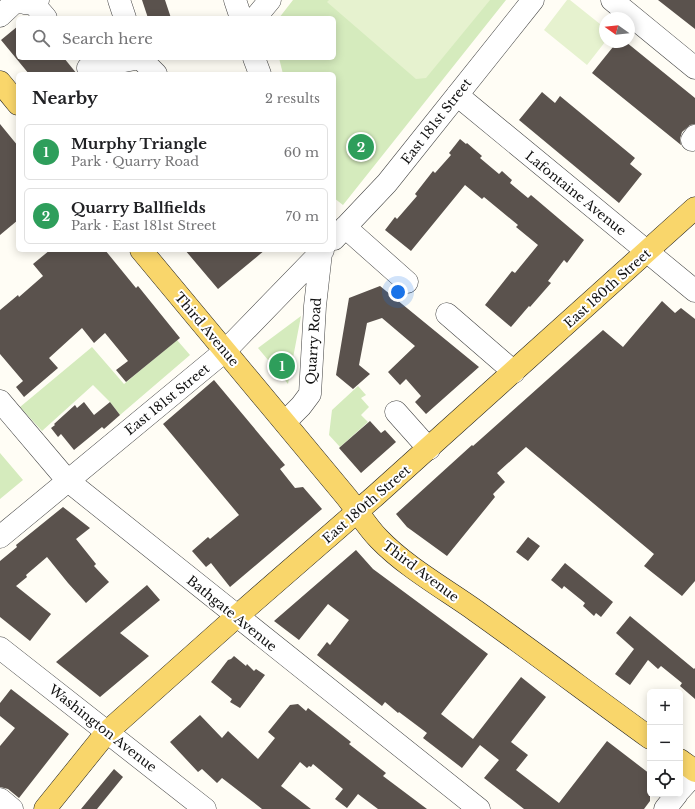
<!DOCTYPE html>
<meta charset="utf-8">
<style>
body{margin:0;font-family:"Libre Baskerville",serif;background:#f6f6f6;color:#202124}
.controls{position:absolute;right:12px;bottom:12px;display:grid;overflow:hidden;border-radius:6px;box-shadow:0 2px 10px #0003}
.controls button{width:36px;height:36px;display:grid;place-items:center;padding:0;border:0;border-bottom:1px solid #e0e0e0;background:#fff;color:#202124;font:20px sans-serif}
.compass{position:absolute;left:599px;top:12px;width:36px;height:36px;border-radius:50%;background:#fff;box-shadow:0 2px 10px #0003;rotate:285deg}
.you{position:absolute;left:398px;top:292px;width:14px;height:14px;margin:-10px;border:3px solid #fff;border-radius:50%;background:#1a73e8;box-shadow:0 0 0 6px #1a73e833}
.badge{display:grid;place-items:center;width:26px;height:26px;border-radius:50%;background:#c4262e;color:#fff;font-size:13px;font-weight:700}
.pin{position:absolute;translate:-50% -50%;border:2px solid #fff;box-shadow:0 1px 4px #0006}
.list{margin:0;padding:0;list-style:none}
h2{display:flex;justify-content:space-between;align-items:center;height:52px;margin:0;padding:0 16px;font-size:17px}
h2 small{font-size:13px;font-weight:400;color:#757577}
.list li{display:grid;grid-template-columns:26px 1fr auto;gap:12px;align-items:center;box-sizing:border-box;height:56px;margin:0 8px 8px;padding:0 8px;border:1px solid #e0e0e0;border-radius:6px}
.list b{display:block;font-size:15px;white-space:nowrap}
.list p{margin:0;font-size:13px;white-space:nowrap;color:#757577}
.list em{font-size:13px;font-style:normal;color:#757577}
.icon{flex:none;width:22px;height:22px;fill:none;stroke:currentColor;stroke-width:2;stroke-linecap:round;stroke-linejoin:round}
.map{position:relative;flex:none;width:695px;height:809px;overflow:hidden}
.search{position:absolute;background:#fff;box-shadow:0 2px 10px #0003;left:16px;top:16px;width:320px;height:44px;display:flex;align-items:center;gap:10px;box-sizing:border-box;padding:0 14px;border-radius:6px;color:#757577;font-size:15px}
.panel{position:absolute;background:#fff;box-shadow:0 2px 10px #0003;left:16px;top:72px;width:320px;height:180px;border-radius:6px}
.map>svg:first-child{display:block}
</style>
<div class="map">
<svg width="695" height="809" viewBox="0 0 695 809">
<rect width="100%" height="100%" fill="#fffdf5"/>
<path fill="#d5ebbd" d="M293 0H506L343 205 334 198V74H283L279 58H334V18H279Z
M301 316 288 384 258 348Z
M177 340 190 355 120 415 110 402 93 385 42 431 20 407 92 347 124 384Z
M358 386 366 395 361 398 369 407 361 415 368 422 340 447 329 435 332 410Z
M0 453 23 480 0 499Z"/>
<path fill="#e6f2cf" d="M329 0H490L426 78 416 79 327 2Z
M567 0H570L605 28V42L587 65 544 30Z"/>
<path fill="#5a524d" d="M142 0H165L171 18H148Z
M658 0H695V29Z
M18 26V58H64L77 74H29L1 40Z
M617 42H626L695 98V124L690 125 682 132 680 139 681 145 592 73Z
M542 92 555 103 560 96 635 158 630 164 642 174 619 203 519 120Z
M0 124 18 146V220L0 235Z
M460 139 466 144 467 143 482 156 480 158 499 174 502 171 512 180 510 183 528 198 531 195 584 240 567 263 564 260 548 281 551 283 530 307 529 306 511 327 485 305 512 271 515 273 538 245 516 227 518 225 484 197 482 199 465 185 411 251 385 230 395 217 397 219 417 196 415 194 433 171 435 173 451 155 449 153Z
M50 250H105L136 288 138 286 180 338 126 382 116 370 128 361 105 333 94 343 82 328 49 358 58 368 24 397 16 387 23 381 0 354V310L18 295 19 297 43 276 33 264Z
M185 250H265L218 289Z
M380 286 479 367 426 414 415 402 421 396 406 379 400 385 388 372 415 346 382 318 367 323 359 365 370 374 353 389 336 375 349 298Z
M662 301 675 313 681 308 695 319V581L682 596 644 566 654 554 526 447 497 473 505 482 493 494 495 497 447 556 407 527 396 514 472 445 473 446 603 330 623 347Z
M214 380 285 465 280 469 295 488 303 487 322 509 230 587 211 563 206 567 192 551 208 537 210 539 239 515 163 424Z
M84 402 94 415 110 402 120 415 104 429 102 427 74 450 61 434 58 437 51 428 55 425 54 424 75 405 77 408Z
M370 421 381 433 385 430 396 442 361 473 339 448Z
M63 507 90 528 76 539 96 564 94 566 109 582 86 603 68 583 47 557 26 575 27 577 16 586 51 614 30 641 0 617V561L17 547 16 545Z
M528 537 540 546 528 561 516 552Z
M356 550 373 569 488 654 441 714 473 739 521 677 546 697 511 742 528 755 516 770 559 803 607 741 650 774V801L644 809H524L484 778 499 760 480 745 462 768 423 738 427 733 399 712 398 713 385 702 382 706 317 655 327 642 330 645 349 620 328 604 299 640 274 621Z
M565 563 613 602 601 617 596 613 594 616 583 606 585 603 564 586 562 589 551 580Z
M147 585 160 600 120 633 149 656 100 697 56 662Z
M630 616 694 669 695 668V699L680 686 682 683 661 666 658 669 648 660 630 685 615 674 634 649 616 633Z
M234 656 246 666 247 664 254 671 256 669 265 675 240 708 230 702 232 699 211 682 228 660 231 659Z
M11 689 69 734 19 798 8 789 0 787V746L15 728 0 716V703Z
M298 704 306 711 308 708 351 742 349 744 386 773 383 776 427 809H378L358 794 347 808 335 799 343 789 313 764 311 767 309 766 307 768 300 762 281 786 311 809H262L222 778 217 783 202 769 198 772 170 742 200 715 222 738 228 731 258 759 275 738 268 732 290 705Z
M114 769 123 777 97 809H81Z"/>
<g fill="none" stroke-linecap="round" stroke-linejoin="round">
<g stroke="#444" stroke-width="23">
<path id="minor" d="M18 0C25 5 31 4 38 0
M119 0 125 18
M235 0 241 18
M612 0 695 68
M33 3 46 18
M0 16 17 0
M255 18 270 0
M140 58 156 74
M254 58 260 74
M88 68 140 58
M457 95 695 291
M692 140 695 136
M345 227 407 282
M334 239 387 183 533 0
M447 314 514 372
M0 401 67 480 479 809
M396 412 429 449
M285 422 301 406 310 394 315 306 321 253 320 250
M0 537 225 351 323 250
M0 648 205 809
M680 790 695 773
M0 799 12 809
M665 809 677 794"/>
</g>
<g stroke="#222" stroke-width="23">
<path id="major" d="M0 82 18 104
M141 250 344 494C356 508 366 526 379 539 406 567 445 589 476 611 535 653 592 696 650 738
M680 760 695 771
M45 809 107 732 236 617 375 496 695 208"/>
</g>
<use href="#minor" stroke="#fff" stroke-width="22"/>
<use href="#major" stroke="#f9d66b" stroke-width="22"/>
</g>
<g text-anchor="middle" stroke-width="4" stroke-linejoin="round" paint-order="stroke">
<g font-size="13" fill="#111" stroke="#fff">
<text transform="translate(436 121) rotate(-52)" y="5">East 181st Street</text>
<text transform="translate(576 193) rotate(39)" y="5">Lafontaine Avenue</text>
<text transform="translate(607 288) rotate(-42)" y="5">East 180th Street</text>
<text transform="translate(207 329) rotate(50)" y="5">Third Avenue</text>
<text transform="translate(313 341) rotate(-86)" y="5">Quarry Road</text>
<text transform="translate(167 399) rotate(-39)" y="5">East 181st Street</text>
<text transform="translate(366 504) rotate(-41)" y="5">East 180th Street</text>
<text transform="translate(421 571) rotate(37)" y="5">Third Avenue</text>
<text transform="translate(232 613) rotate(39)" y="5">Bathgate Avenue</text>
<text transform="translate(103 728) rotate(38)" y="5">Washington Avenue</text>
</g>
</g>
</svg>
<div class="controls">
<button>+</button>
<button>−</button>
<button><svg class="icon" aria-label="locate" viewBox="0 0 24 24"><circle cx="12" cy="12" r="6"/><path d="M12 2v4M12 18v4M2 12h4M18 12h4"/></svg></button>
</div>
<svg class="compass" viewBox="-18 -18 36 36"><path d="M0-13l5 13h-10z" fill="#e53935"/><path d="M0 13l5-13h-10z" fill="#757577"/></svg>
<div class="you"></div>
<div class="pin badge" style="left:282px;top:366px;background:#2e9e5b">1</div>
<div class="pin badge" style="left:361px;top:147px;background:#2e9e5b">2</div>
<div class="search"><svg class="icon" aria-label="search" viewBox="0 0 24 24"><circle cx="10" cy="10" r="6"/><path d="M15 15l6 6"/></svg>Search here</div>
<section class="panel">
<h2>Nearby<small>2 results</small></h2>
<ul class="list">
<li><span class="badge" style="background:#2e9e5b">1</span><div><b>Murphy Triangle</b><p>Park · Quarry Road</p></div><em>60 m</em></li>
<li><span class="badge" style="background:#2e9e5b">2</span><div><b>Quarry Ballfields</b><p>Park · East 181st Street</p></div><em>70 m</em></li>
</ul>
</section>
</div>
